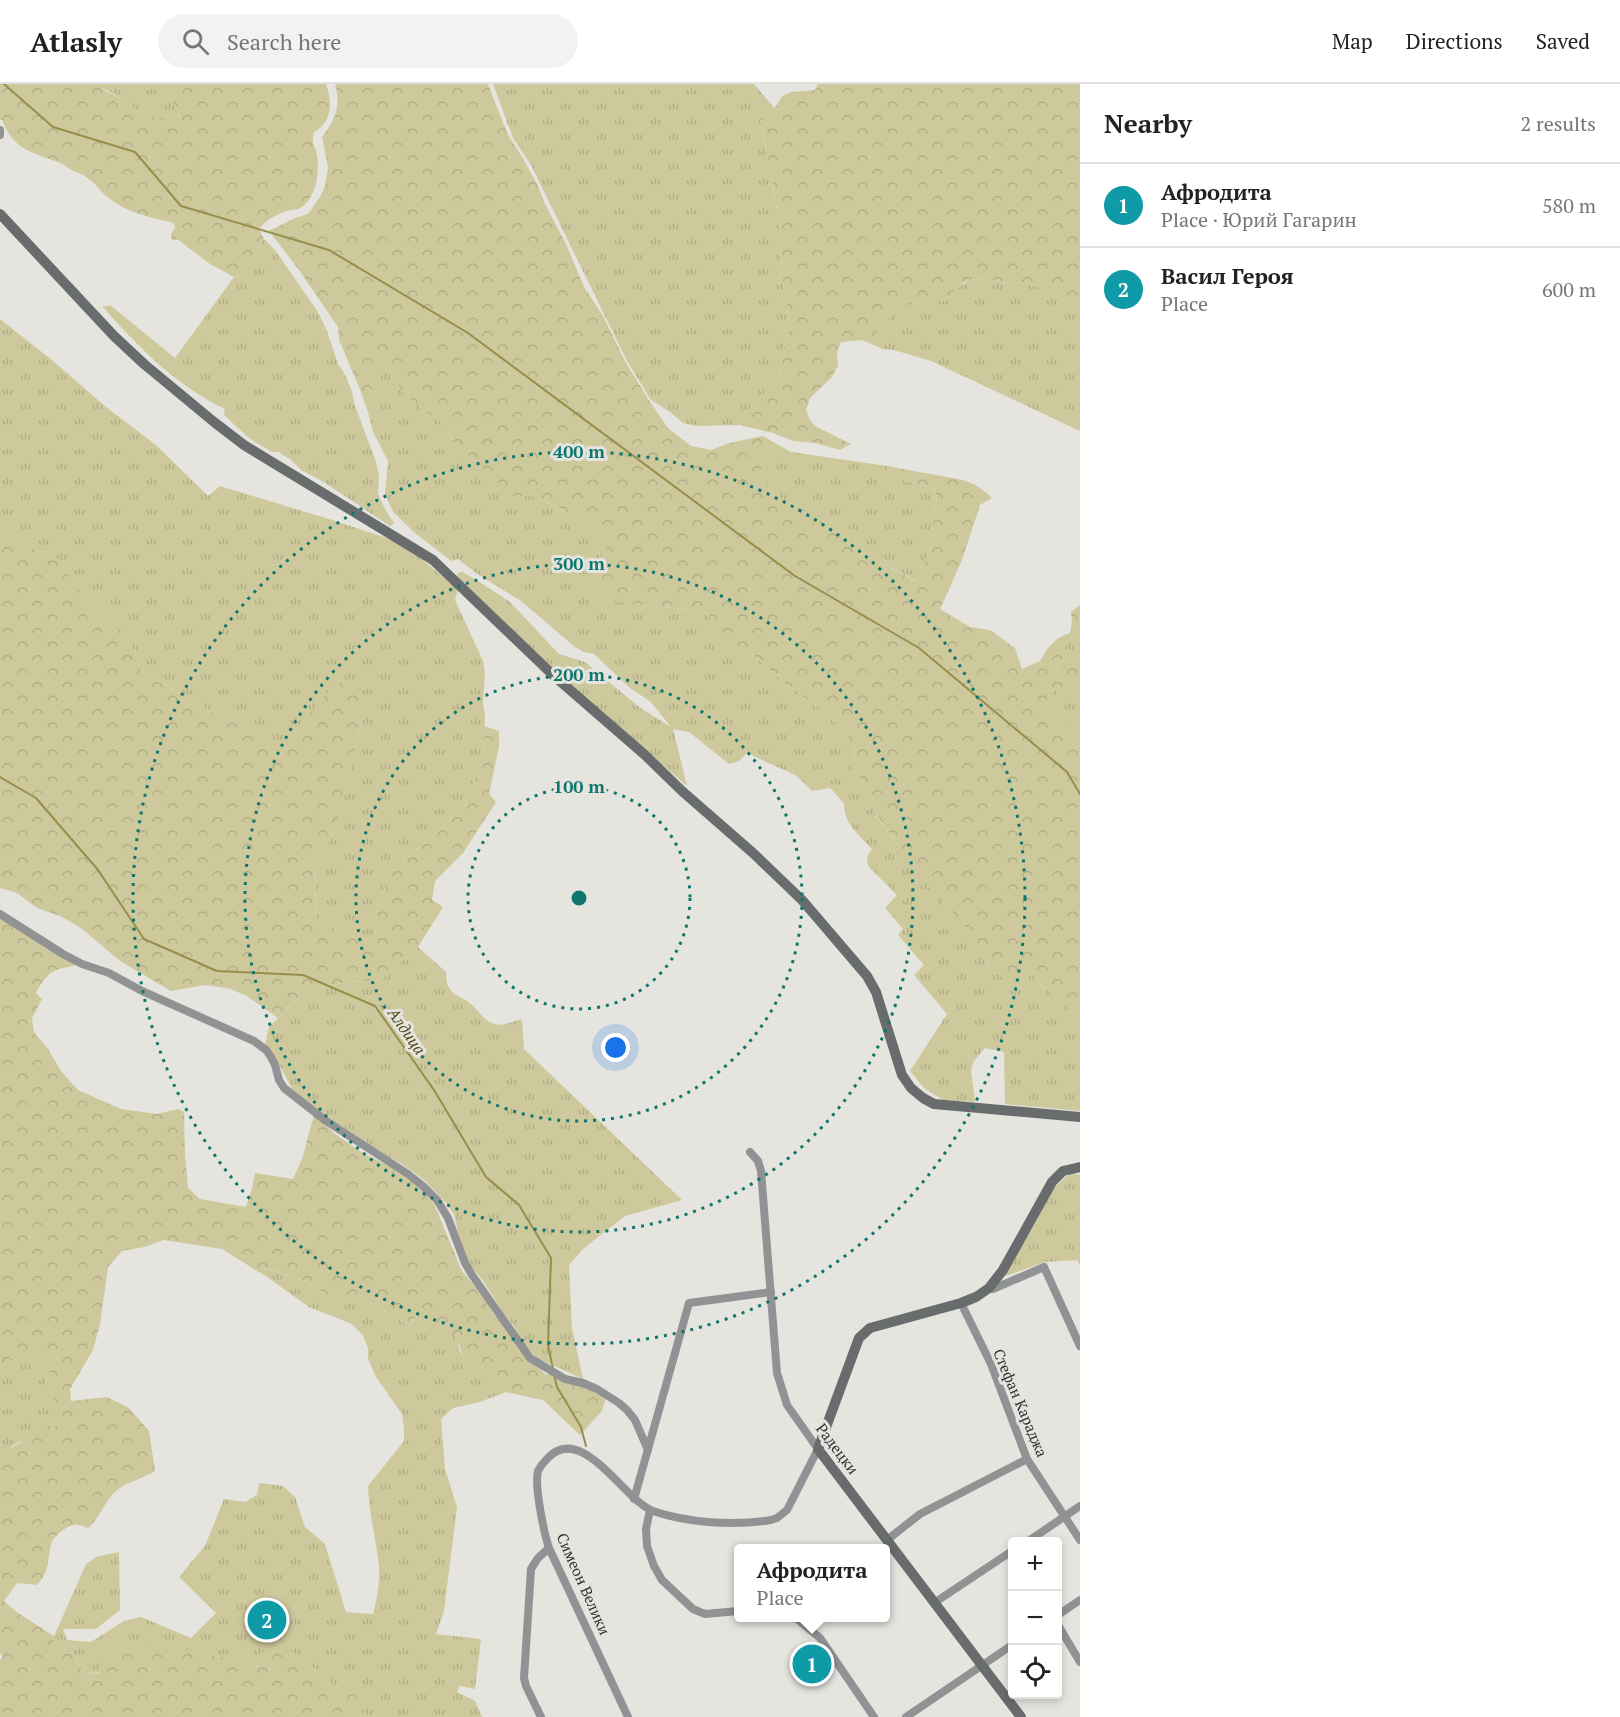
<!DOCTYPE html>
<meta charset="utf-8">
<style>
body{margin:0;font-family:"PT Serif",serif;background:#f2f2f2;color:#222}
.controls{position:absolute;right:18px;bottom:18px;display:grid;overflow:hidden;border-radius:6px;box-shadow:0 3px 9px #0003}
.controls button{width:54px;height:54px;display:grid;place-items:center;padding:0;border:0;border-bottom:2px solid #e0e0e0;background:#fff;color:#222;font:30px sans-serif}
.you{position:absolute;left:616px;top:964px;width:21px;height:21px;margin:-15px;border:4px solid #fff;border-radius:50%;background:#1a73e8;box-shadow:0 0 0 9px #1a73e833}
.badge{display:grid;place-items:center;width:39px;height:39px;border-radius:50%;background:#2679aa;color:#fff;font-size:20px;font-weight:700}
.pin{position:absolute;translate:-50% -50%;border:3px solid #fff;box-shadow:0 2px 6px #0006}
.popup{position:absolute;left:734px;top:1460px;width:156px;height:78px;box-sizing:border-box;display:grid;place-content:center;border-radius:6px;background:#fff;filter:drop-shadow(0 2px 4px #0005);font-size:20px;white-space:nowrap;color:#767676}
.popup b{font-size:22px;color:#222}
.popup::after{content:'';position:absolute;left:50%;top:100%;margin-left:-12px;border:12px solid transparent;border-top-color:#fff}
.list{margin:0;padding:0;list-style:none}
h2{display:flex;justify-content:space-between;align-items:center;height:78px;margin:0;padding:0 24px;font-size:26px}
h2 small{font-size:20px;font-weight:400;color:#767676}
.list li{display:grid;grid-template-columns:39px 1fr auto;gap:18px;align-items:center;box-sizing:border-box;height:84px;padding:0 24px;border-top:2px solid #e0e0e0}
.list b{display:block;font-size:22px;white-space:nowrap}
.list p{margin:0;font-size:20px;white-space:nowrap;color:#767676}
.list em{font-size:20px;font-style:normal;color:#767676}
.icon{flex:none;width:33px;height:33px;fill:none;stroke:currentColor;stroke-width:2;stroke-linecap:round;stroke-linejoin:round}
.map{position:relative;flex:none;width:1080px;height:1633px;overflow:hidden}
header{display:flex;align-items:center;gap:36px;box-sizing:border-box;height:84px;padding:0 30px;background:#fff;border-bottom:2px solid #e0e0e0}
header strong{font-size:28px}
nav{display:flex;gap:33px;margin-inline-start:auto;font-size:21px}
.search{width:420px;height:54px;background:#f2f2f2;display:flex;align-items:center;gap:15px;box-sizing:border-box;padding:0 21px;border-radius:33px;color:#767676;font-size:22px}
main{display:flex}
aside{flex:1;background:#fff}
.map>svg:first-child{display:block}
</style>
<header>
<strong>Atlasly</strong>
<div class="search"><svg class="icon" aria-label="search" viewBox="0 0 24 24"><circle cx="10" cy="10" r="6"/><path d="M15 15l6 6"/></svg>Search here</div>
<nav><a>Map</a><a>Directions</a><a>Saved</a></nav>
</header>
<main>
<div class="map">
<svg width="1080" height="1633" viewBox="0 0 1080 1633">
<defs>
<pattern id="grass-tufts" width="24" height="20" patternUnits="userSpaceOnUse" patternTransform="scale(1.5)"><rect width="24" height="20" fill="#cec99c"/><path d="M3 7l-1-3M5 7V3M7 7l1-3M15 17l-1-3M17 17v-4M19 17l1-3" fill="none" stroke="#b1ad87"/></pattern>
<pattern id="forest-crowns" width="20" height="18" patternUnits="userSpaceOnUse" patternTransform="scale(1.5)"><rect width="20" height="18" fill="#cec99c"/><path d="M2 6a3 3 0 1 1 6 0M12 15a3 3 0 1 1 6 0" fill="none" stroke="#b1ad87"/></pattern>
</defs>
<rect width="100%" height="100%" fill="#e5e4df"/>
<path fill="url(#grass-tufts)" d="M82 0H166L171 16 181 31C172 33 162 35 153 33 133 29 118 7 99 4 95 3 89 5 85 5Z
M493 0H754L774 24 760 35 772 94 781 152 782 194 790 240 784 269 776 298 744 331 740 341 696 342 683 339 670 328 651 316 627 277 531 81 513 54Z
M264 155 275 166 318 228 327 247 338 280 343 287 352 307 354 319 376 378 379 392 378 410 385 425 394 439 390 442 322 397 301 386 290 375 278 368H272L250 355 224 331 225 325C177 302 138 263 103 223L110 221 175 274 234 193 238 192Z
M975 195 1022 199 1045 205 1080 225V347L931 277 894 266 883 265 871 260 880 243 908 218 925 219 948 216C955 204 962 198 975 195Z
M0 235 52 276 106 323 156 361 208 412 220 402 332 436 393 456 418 472 458 505 455 516 483 577 485 589 483 619 485 631 482 694H475L465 722 388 793 377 829 375 853 361 861 355 855 317 836 314 784 336 743 362 636 298 644 283 669 281 670 271 667 258 650 227 636 143 589 134 567 106 534 82 511 61 477 0 449Z
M386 277 400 305 422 325 445 341 455 360 514 412 530 411 571 430 611 459 636 521 701 526 707 529 727 559 754 572 786 600 820 625 845 646 856 665 853 685 872 711 876 732 940 817C963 833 976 860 991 884L1033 890 1039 900 1060 916 1080 936V1027L1005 1020 1004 968 985 964 974 977 971 985 975 1018 943 1016 924 1004 910 987 947 930 914 891 924 881 898 851 903 845 885 824 897 811 868 782 867 773 872 765C858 750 844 740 844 719L830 704 812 707 797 692 747 669 739 677 729 680 689 648 673 645 687 702 515 552 457 492 458 489 462 488 475 495 510 518 559 570 585 578 639 623 671 643 650 617 631 605 594 570 584 568 575 563 521 517 476 489 458 475 451 477 415 449 393 428 385 410 388 377 373 348 368 328 360 306 367 321 373 306 364 287Z
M775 359 791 368 887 382C895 398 916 400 933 404L937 413 930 462 918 498 878 477 865 472 854 465 840 448 814 439 797 422 784 416 773 407 761 387V381Z
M1080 538V651L1070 644 1047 633C1044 620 1047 613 1056 604L1063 605 1054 592 1062 575 1065 560 1072 553 1076 543Z
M418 863 446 888C446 914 460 909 473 922 481 929 484 937 494 940 502 943 514 937 522 935L524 965 682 1116 625 1132 584 1164 569 1181 572 1244 583 1295 539 1275 526 1265 513 1241 504 1230 484 1198 468 1179 460 1158 454 1130 446 1119 424 1096 402 1080 365 1061 296 1012 281 984 260 964 265 960 269 943 309 905 347 898 380 896Z
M1070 1089 1080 1091V1181L1077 1176 1045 1178 1003 1193 1034 1142 1052 1106Z
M261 1183 307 1198 339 1219 365 1216 409 1241 416 1233 426 1240 445 1244 457 1252 459 1265 464 1275 483 1284 505 1306 506 1308 480 1318 453 1324 441 1335 445 1385 457 1423 444 1527 436 1550 481 1555 475 1605 460 1602 457 1608 475 1617 482 1633H367L358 1614 336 1603 292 1567 260 1583 244 1577 209 1571 85 1590 70 1565 53 1567 54 1552 86 1480 96 1473 119 1468 120 1526 96 1545H63L67 1556 91 1558 124 1537 141 1533 191 1554 216 1529 179 1493 205 1462 224 1415 245 1418 257 1411 259 1399 283 1402 295 1413 305 1443 325 1460 346 1528 373 1530C377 1515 380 1498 379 1483 376 1455 369 1429 368 1402L404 1357V1345L402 1330 376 1293 368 1275V1264L363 1252 352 1240 309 1223 267 1193Z
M53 1271H59L45 1297 54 1314 61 1341C48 1343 34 1349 23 1356 14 1360 10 1366 0 1366V1282L20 1273Z"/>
<path fill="url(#forest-crowns)" d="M0 0H82L85 5C89 4 95 3 99 4 103 5 108 8 112 10 141 24 144 40 181 31L171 16 166 0H326C331 14 333 31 321 43 317 47 313 47 313 53 312 58 314 62 316 66 320 85 318 109 303 122 299 126 295 125 290 126 279 129 265 136 259 145L264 155 238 192 234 193 210 180 177 155 172 157 171 150 175 143 174 139C152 134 128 129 110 115 101 109 95 98 86 93 83 90 78 89 74 87 68 85 64 80 58 78 31 68 13 65 2 36H0Z
M335 0H488L508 51 524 76 538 102 545 120 566 160 584 203 603 232 626 279 648 315 668 344 691 362 711 366 729 359 763 352 775 359 761 381V387L773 407 784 416 797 422 810 431 814 439 824 437 840 448 854 465 865 472 878 477 917 498 930 462 937 413 933 404C916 400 895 398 887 382L963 396C975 400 983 405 992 414L980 421 962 476 940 525 970 543 990 546 1015 564 1022 585 1040 577 1048 564 1058 554 1070 549 1072 537 1071 528 1080 521V538L1076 543 1072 553 1065 560 1062 575 1055 589 1063 583 1071 581 1078 584V595L1073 605H1063L1056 604C1047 613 1044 620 1047 633L1056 634 1080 651V936L1060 916 1039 900 1033 890 1010 901 991 884 967 845 947 822 940 817 918 789 876 731 872 711 853 685 856 665 845 646 820 625 786 600 754 572 726 559 707 529 701 526 636 521 608 516 605 513 585 494 610 459 571 430 530 411 514 413 455 360 445 341 422 325 400 305 386 277 364 287 373 306 367 322 339 256 338 243 299 186 269 147 295 134 308 130 320 113 325 102 328 83 322 53C336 35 341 22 335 0Z
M818 0H1080V225L1045 205 1022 199 975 195 963 198 953 208 948 216 925 219 908 218 880 243 871 260 862 256 841 258 837 269 838 281 832 293 810 314 806 326 810 336 815 342 851 360 840 366 816 359 793 357 773 349 740 341 744 331 776 298 784 269 790 240 782 194 781 152 772 94 760 35 777 21 782 12 792 8 815 6Z
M0 449 61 477 82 511 106 534 134 567 143 589 227 636 259 650 271 667 281 670 283 669 298 644 333 602 350 595 362 602V636L336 743 314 784 317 836 355 855 361 860 375 853 377 829 388 793 465 722 475 694H482L484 642 499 647V662L489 710 496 718 463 769 435 797 432 816 443 823 418 863 380 896 347 898 309 905 278 934 247 912 228 904 205 901 171 907 120 877 81 844 60 832 37 824 17 809 0 804Z
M0 834 78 880C71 883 61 884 54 887 47 891 39 902 36 909L42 915 32 934 34 948 48 965 61 987 78 1006 121 1025 157 1030 178 1025 184 1028 185 1071 188 1104 200 1115 246 1123 252 1104 255 1089 293 1095 302 1075 314 1031 335 1050 360 1067 402 1089 420 1103 434 1120 462 1187 483 1212 493 1229 505 1243 521 1267 546 1291 551 1290 607 1309 602 1327 580 1351 543 1316 506 1308 483 1284 464 1275 456 1252 445 1244 437 1249 416 1233 409 1241 365 1216 339 1219 307 1198 262 1183 267 1193 222 1165 164 1156 144 1163 122 1167 108 1183 100 1240 93 1266 70 1305 71 1317 107 1313 129 1324 149 1347 155 1387C143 1395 128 1397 117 1406 105 1416 101 1433 88 1444 84 1443 78 1440 74 1441 67 1442 55 1451 52 1458 46 1476 52 1484 37 1501L17 1499 4 1517 18 1529 54 1552 53 1567 70 1565 85 1590 98 1589 106 1563 164 1560 209 1571 244 1577 259 1583 263 1568 292 1567 336 1603 359 1614 367 1633H0V1575L3 1574 0 1568V1366C17 1366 30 1349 42 1338L51 1343 60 1341 57 1337 54 1314 45 1297 59 1271 20 1273 0 1282Z"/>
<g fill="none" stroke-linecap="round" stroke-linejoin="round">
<path stroke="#968e4b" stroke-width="2" d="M4 0 53 43 135 68 181 122 329 166 468 249 795 492 919 564 1067 688 1080 710
M0 693 36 714 98 786 144 855 217 887 303 891 375 922 434 1006 486 1093 519 1121 551 1174 548 1261 553 1285
M554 1291 557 1303 581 1343 586 1362"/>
<path stroke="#919294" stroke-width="8" d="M0 46V51
M0 830 63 870 82 880 109 889 142 907 254 957 266 966 271 973 275 981 279 996 284 1004 326 1037 408 1090 423 1102 437 1116 448 1134 465 1179 472 1191 530 1274 565 1295 583 1299 597 1305 619 1319 627 1326 635 1336 648 1366
M989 1204 993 1205 1044 1183 1080 1262
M961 1219 991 1280 1027 1375 1080 1456
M634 1415 689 1219 771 1208
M650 1426 646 1445 647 1462 654 1482 662 1496 693 1525 705 1530 738 1527
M887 1456 920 1430 1027 1375
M1027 1458 1080 1422
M934 1519 1012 1467
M1058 1531 1080 1516
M796 1534 820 1554 874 1633
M1058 1541 1080 1578
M541 1633 526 1602 524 1594 531 1485 538 1474 549 1464
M628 1633 549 1464C544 1449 534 1401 538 1387 540 1383 543 1379 546 1376 581 1335 624 1417 653 1427 688 1439 734 1442 771 1436L777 1434 787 1426 818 1365 787 1321 777 1289 761 1087 758 1077 750 1068
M906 1633 1012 1561"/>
<path stroke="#696c6d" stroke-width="10" d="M0 130 114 252 144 280 214 338 244 361 433 476 554 592 645 671 682 707 753 769 802 816 867 892 876 908 902 991 911 1004 923 1014 934 1020 1080 1033
M1021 1633 818 1365 859 1254 870 1244 961 1219 976 1213 989 1204 1003 1186 1052 1098 1063 1087 1080 1083"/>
</g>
<g fill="none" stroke="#0f766e" stroke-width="3" stroke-dasharray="3 6">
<circle cx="579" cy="814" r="111"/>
<circle cx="579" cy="814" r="223"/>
<circle cx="579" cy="814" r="334"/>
<circle cx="579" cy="814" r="446"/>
</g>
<g text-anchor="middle" stroke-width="6" stroke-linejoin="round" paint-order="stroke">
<g font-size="15" fill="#30302e" stroke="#e5e4df">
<text transform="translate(1020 1319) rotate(67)" y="5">Стефан Караджа</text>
<text transform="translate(837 1365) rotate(53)" y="5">Радецки</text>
<text transform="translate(583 1500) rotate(66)" y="5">Симеон Велики</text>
</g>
<g font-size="16" font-style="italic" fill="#544d1a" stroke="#e5e4df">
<text transform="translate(407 947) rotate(55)" y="6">Алдица</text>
</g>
</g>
<circle cx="579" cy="814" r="9" fill="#0f766e" stroke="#e5e4df" stroke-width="3"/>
<g font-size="18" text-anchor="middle" font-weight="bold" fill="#0f766e" stroke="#e5e4df" stroke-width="6" stroke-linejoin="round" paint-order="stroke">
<text x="579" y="374">400 m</text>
<text x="579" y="486">300 m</text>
<text x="579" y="597">200 m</text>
<text x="579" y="709">100 m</text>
</g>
</svg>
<div class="controls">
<button>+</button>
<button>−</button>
<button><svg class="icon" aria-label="locate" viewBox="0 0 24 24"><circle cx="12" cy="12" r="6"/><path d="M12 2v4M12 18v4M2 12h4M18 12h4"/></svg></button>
</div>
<div class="you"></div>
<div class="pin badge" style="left:812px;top:1580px;background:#0f9aa8">1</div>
<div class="popup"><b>Афродита</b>Place</div>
<div class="pin badge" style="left:267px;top:1536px;background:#0f9aa8">2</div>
</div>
<aside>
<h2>Nearby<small>2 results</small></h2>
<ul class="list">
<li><span class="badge" style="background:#0f9aa8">1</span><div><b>Афродита</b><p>Place · Юрий Гагарин</p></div><em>580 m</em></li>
<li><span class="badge" style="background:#0f9aa8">2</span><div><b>Васил Героя</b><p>Place</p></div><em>600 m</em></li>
</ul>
</aside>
</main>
